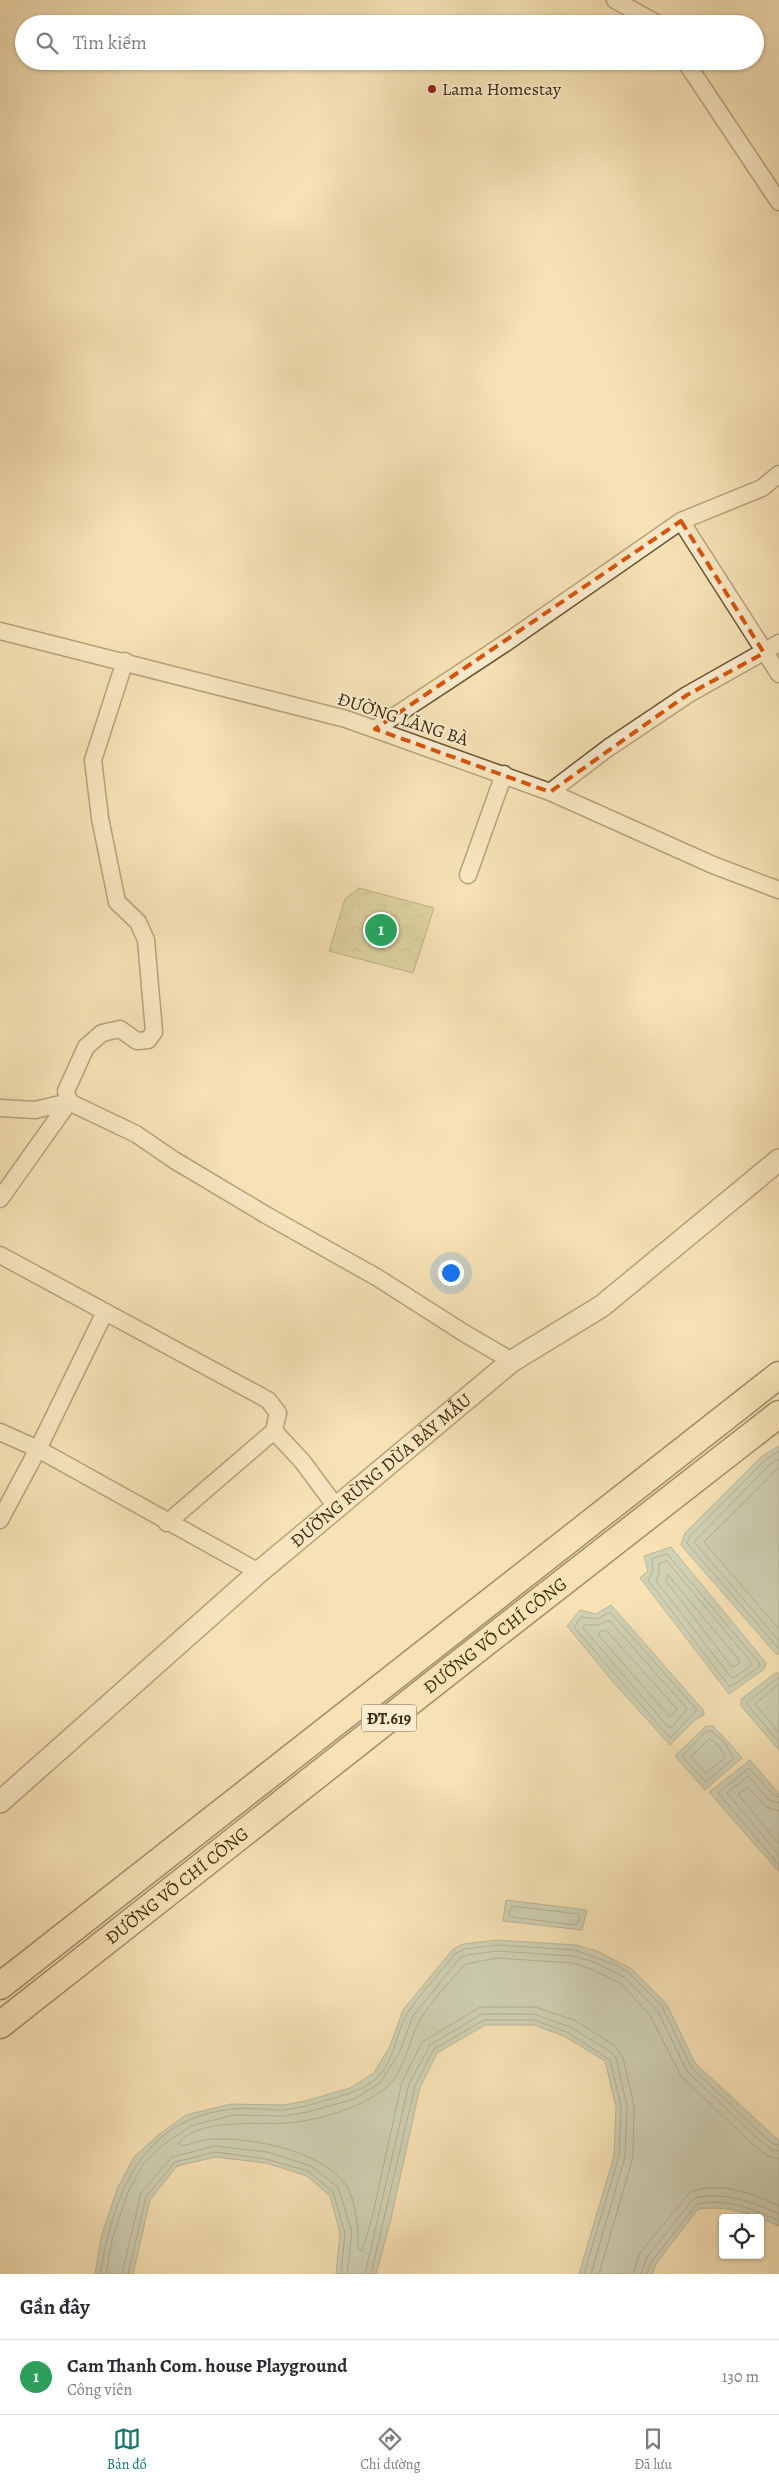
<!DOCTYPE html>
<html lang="vi">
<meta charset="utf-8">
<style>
body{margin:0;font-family:Alegreya,serif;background:#f7f7f7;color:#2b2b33}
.controls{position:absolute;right:15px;bottom:15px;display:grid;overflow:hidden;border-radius:5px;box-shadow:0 1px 4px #0004}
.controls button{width:45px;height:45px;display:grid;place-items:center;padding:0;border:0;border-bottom:1px solid #e1e1e2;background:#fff;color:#2b2b33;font:25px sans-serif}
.you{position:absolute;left:450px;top:1272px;width:18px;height:18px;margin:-12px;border:4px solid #fff;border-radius:50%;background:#1a73e8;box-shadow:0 0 0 8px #1a73e833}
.badge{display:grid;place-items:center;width:32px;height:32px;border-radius:50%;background:#0f766e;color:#fff;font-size:16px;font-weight:700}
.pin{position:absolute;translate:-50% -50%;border:2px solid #fff;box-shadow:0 1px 5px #0006}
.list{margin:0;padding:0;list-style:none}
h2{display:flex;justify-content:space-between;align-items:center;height:65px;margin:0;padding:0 20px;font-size:21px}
h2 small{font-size:16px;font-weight:400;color:#7c7c81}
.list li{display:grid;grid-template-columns:32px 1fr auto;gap:15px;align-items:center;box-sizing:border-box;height:75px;padding:0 20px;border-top:1px solid #e1e1e2}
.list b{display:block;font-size:19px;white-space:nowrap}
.list p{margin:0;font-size:16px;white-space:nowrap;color:#7c7c81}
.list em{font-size:16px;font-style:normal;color:#7c7c81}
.icon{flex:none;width:28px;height:28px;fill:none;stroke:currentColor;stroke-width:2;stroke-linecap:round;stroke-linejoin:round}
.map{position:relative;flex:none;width:779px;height:2274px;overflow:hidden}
.search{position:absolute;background:#fff;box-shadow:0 1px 4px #0004;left:15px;right:15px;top:15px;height:55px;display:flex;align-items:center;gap:12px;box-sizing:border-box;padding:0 18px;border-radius:28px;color:#7c7c81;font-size:19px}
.sheet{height:140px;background:#fff}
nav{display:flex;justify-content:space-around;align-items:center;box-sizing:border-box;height:70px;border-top:1px solid #e1e1e2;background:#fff;font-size:14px;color:#7c7c81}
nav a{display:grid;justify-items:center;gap:2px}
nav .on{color:#0f766e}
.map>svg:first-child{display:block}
</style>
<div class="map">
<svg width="779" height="2274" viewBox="0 0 779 2274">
<defs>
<pattern id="park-crowns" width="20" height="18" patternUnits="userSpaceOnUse" patternTransform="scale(1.25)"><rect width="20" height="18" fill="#c2c28a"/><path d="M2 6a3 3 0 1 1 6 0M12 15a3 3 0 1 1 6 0" fill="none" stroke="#9f9e6f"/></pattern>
</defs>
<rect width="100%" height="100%" fill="#f6e2b5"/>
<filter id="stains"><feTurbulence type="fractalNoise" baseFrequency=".004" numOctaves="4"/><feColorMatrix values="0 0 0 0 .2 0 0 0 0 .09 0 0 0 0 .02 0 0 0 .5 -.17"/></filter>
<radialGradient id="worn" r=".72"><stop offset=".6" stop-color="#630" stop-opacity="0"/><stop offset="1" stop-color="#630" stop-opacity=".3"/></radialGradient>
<path fill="url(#park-crowns)" stroke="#7f754a" d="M359 888 434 908 413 973 329 951 345 899Z"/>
<path fill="#a0bcb7" stroke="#788172" d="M779 1446V1654H776L681 1545 685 1533 762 1456Z
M671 1547 766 1663 764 1669 729 1694 640 1578 648 1571 644 1556Z
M611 1605 704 1711V1715L696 1719 670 1745 613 1682 567 1626 580 1610 596 1614Z
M777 1672 779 1675V1750L741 1706V1699Z
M706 1726H712C724 1736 732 1747 742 1758L705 1790 675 1756Z
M750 1760 779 1794V1872L709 1792Z
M506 1900 587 1910 582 1930 503 1921Z
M497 1940 576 1945 597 1951 632 1969 666 2003 695 2063 779 2141V2226C752 2214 728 2205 698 2209L656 2264 652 2274H579L614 2156 616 2107 605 2061 564 2036 534 2025H485L437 2053 420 2087 390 2223 376 2274H336L340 2233 330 2196 307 2176 266 2163 215 2157 177 2166 150 2200 133 2274H95L101 2238 117 2189 134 2157 157 2136 186 2115 231 2104 284 2105 305 2101 350 2088 374 2073 390 2046 403 2010 453 1949 463 1944Z"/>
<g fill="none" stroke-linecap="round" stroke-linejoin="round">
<path stroke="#6e7260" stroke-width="1" d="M779 1451 765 1460 690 1536 687 1543 779 1649
M779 1459 769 1465 694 1542 779 1641
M779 1467 704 1542 779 1629
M667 1554 760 1664 759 1667 732 1686H729L648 1580 653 1571 652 1559Z
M667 1561 751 1662 750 1666 734 1678 731 1677 656 1581 659 1573V1564Z
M668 1575 740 1661 739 1664 732 1667 666 1581Z
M608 1613H611L697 1710 671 1737 668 1736 574 1627 581 1617 597 1619Z
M607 1621H610L687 1709 672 1727H668L583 1628 584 1625H598Z
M606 1630 677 1709 672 1716H669L599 1636V1633Z
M779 1677 746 1703 779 1742
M779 1684 755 1704 779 1733
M707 1731H711L724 1742 734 1758 706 1782 682 1757Z
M710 1739 719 1746 725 1758 706 1773 691 1757Z
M779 1797 773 1795 749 1768 718 1793 779 1865
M779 1803 769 1800 748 1776 727 1793 779 1855
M779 1811 766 1807 748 1787 738 1794 779 1844
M512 1906 578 1914 580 1917 576 1925 511 1917 509 1914Z
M100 2274C114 2195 140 2118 233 2109 249 2107 266 2110 282 2110 296 2109 310 2105 323 2101 342 2096 363 2091 378 2077 395 2060 396 2031 408 2012 422 1991 441 1972 456 1953L465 1949 497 1945 575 1950 618 1966 629 1973 662 2006 691 2067 760 2133 774 2144 779 2145
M106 2274 112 2240 127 2194 143 2164 164 2144 191 2126 233 2115 284 2116 307 2112 354 2099 380 2083 400 2051 413 2016 460 1958 467 1955 497 1951 573 1956 594 1962 624 1977 657 2010 687 2071 756 2137 772 2150 779 2151
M122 2274 141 2193 172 2157 215 2146 267 2152 311 2166 338 2187 352 2232 347 2274
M128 2274 146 2197 175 2162 215 2152 266 2159 308 2171 333 2192 345 2233 341 2274
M365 2274 409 2084 430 2045 482 2014H534L570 2027 611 2052 616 2058 627 2106 625 2157 591 2274
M371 2274 415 2086 434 2049 484 2020H534L567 2032 610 2060 621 2106 619 2156 584 2274
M599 2274 633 2157 634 2105 623 2058 615 2046 574 2020 535 2007H480L422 2042 402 2082 372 2218 362 2251 358 2249C359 2231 356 2200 346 2185 322 2151 254 2138 215 2139 204 2139 192 2144 181 2146L178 2143C202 2118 252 2125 283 2123 315 2122 361 2108 386 2088 404 2072 409 2040 420 2020 430 2002 451 1981 465 1964L498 1958 572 1963 591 1969 620 1983 650 2015 681 2076 751 2143 768 2156 779 2159
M633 2274 640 2253 690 2192C719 2181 752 2193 779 2206
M641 2274 647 2257 694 2198C724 2191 752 2202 779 2214
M647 2274 652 2261 697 2204C726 2198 753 2209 779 2221"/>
<g stroke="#6a5635" stroke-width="19">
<path id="minor" d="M615 0 658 24
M685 61 779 202
M681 521 779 674
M0 631 346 719 550 792 713 865 779 890
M375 729 507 642 681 521 762 488 779 474
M550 792 608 748 687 695 779 643
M468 875 504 774
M0 1108 35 1110 69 1102 136 1134 174 1160 266 1215 378 1278 464 1333 512 1361
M0 1199 69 1102 66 1091 86 1047 102 1033 120 1029 137 1041 148 1040 154 1032 146 940 138 922 117 902 100 818 93 760 125 661
M0 1255 268 1400 278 1413 274 1431 167 1523
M274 1431 302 1461 337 1508
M0 1432 38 1449 259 1572
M0 1520 38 1449 105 1312"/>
</g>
<g stroke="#6a5635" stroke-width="24">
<g id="tertiary">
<path id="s1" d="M0 1802 259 1572 512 1361 602 1306 779 1160"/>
</g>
</g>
<g stroke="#3c280a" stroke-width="29">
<g id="primary">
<path d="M0 1986 779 1375"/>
<path id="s2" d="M0 2025 466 1658 779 1414"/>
</g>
</g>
<use href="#minor" stroke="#f9eccf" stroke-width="16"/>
<use href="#tertiary" stroke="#f9eccf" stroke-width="21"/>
<use href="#primary" stroke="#f6e2b5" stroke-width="26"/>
</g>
<path d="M0 0H779V2274H0ZM681 521 764 653 687 695 550 792 375 729Z" fill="#f6e2b5" fill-opacity=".55" fill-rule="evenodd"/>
<path fill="none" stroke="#d7540c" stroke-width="4" stroke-dasharray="10 6" stroke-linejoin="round" d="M681 521 764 653 687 695 550 792 375 729Z"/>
<circle fill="#8f2418" stroke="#f9eccf" stroke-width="2" cx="432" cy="89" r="5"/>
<g text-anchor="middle" stroke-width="4" stroke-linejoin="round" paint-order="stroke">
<rect fill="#f9eccf" stroke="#756345" stroke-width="1" x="361.5" y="1704.5" width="55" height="27" rx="4"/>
<g font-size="16" font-weight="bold" fill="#3c280a">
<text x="389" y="1724">ĐT.619</text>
</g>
<g font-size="18" fill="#3c280a" stroke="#f9eccf" text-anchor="start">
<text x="442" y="95">Lama Homestay</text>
</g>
<g font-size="18" fill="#3c280a" stroke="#f9eccf">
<text transform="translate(403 719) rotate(18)" y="6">ĐƯỜNG LĂNG BÀ</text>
<text dy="6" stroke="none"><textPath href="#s1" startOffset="505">ĐƯỜNG RỪNG DỪA BẢY MẪU</textPath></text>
<text dy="6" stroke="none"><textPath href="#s2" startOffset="630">ĐƯỜNG VÕ CHÍ CÔNG</textPath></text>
<text dy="6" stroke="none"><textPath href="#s2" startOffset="225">ĐƯỜNG VÕ CHÍ CÔNG</textPath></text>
</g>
</g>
<rect width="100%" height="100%" filter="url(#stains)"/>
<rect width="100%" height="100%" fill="url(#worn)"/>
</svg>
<div class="controls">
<button><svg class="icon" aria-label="locate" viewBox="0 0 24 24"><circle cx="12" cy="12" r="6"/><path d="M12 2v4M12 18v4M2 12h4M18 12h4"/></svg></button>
</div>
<div class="you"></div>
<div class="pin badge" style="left:381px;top:930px;background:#2e9e5b">1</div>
<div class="search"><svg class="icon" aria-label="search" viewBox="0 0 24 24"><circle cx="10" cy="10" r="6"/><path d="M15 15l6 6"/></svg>Tìm kiếm</div>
</div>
<section class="sheet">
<h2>Gần đây<small></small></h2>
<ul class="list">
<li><span class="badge" style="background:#2e9e5b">1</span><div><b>Cam Thanh Com. house Playground</b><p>Công viên</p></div><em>130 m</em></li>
</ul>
</section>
<nav>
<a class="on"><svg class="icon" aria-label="map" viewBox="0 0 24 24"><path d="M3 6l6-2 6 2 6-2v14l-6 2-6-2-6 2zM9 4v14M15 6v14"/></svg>Bản đồ</a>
<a><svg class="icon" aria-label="directions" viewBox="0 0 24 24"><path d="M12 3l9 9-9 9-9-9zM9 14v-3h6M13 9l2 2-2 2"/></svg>Chỉ đường</a>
<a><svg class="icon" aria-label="saved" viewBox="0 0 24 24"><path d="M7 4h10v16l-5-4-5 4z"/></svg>Đã lưu</a>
</nav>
